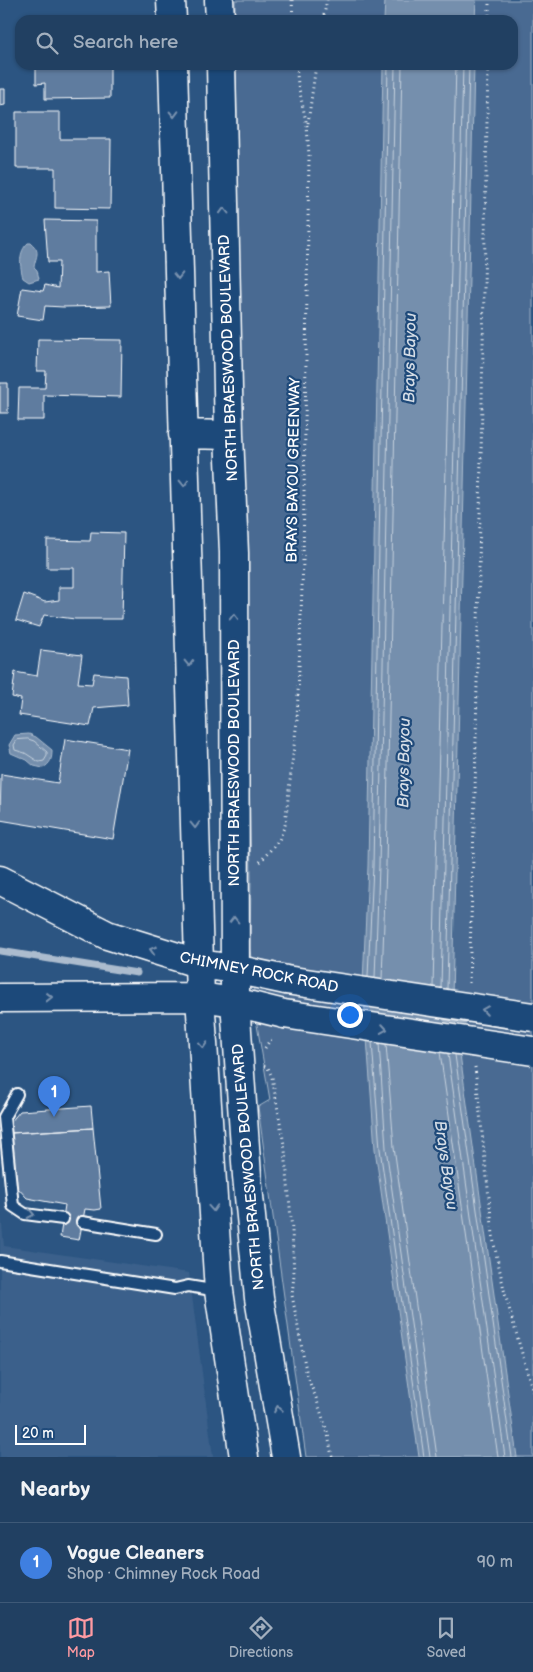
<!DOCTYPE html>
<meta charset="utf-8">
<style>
body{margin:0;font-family:"Balsamiq Sans",sans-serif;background:#2d4b6b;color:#f1f3f6}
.scale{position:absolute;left:15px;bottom:12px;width:71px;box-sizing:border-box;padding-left:5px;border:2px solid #fff;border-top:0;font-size:14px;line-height:18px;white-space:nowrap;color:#fff;-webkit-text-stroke:4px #1f4a7a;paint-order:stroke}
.you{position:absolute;left:349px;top:1014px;width:18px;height:18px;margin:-12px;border:4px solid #fff;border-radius:50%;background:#1a73e8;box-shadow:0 0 0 8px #1a73e833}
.badge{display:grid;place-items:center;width:32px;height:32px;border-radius:50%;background:#ff9aa2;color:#fff;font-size:16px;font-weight:700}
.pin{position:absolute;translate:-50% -41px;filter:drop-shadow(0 1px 2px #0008)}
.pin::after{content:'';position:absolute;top:26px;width:18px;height:15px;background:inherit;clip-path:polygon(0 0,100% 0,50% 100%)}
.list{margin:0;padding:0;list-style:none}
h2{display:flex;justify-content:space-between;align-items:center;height:65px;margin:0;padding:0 20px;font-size:21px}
h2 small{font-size:16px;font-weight:400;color:#a2afbe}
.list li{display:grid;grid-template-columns:32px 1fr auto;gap:15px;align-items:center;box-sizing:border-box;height:80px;padding:0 20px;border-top:1px solid #3e5977}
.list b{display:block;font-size:19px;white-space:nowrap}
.list p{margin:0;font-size:16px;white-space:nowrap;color:#a2afbe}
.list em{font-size:16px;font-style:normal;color:#a2afbe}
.icon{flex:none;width:28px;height:28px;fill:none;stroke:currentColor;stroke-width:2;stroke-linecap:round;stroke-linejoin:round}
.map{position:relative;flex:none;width:533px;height:1457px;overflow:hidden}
.search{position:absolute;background:#214062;box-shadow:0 1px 4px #0004;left:15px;right:15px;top:15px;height:55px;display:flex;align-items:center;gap:12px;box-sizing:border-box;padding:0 18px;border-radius:15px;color:#a2afbe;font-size:19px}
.sheet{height:145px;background:#214062}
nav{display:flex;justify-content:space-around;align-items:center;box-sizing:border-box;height:70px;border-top:1px solid #3e5977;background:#214062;font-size:14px;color:#a2afbe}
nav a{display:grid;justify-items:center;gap:2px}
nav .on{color:#ff9aa2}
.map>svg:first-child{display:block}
</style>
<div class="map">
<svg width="533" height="1457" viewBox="0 0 533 1457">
<rect width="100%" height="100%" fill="#2c5582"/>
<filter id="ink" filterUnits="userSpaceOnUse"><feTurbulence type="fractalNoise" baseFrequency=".02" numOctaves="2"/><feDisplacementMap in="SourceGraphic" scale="10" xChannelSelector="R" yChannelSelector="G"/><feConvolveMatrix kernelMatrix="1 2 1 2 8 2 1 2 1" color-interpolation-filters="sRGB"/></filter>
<g filter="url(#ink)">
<path fill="#3b618b" d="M0 1204 4 1246 189 1273 213 1457H0Z"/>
<path fill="#486b92" stroke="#a4b5c8" d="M235 0H533V1457H306L258 1107 270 1100 257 1025 250 948 251 877 236 65H513V20H235Z"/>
<path fill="#748fad" stroke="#acbcce" d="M385 0H476L475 20H384Z
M383 65H474L452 998 517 1457H419L375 1149 363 983 368 866Z
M28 243H31C41 252 36 255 34 267L37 270 39 279 29 282 23 278C20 266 18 252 28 243Z
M29 734 36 737 52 750C52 759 51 763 43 768L34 766 27 760 11 753 9 745 15 735Z"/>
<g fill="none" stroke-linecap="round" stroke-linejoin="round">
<path stroke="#c7d2de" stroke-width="1" d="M28 739 34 741 47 752V756L44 761 39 762 25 753 15 750 14 745 17 740Z
M368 977 373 866 388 65
M375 978 379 866 395 65
M382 979 386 866 402 65
M433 987 456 65
M441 988 463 65
M447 989 469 65
M372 1042 380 1149 424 1457
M379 1043 386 1148 430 1457
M386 1044 394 1147 437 1457
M440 1052 498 1457
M448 1054 505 1457
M455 1055 512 1457"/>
<path stroke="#acbcce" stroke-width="7" d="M0 951 137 973
M446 1018 464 1021"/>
</g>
<path fill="#5e7c9f" stroke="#fff" d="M36 65H110V98L45 99V83L36 84Z
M0 89H5V105L0 106Z
M16 112H60V139H111L110 209 55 208V168H16Z
M45 220 96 221V272L109 271 111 306 63 307 45 306 43 320 17 316 22 288 43 291 45 285 58 288 59 262H48Z
M38 339 122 340 121 397 44 395V420H18L19 388H45L46 371H37Z
M0 383H8V413H0Z
M91 532 124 533 122 619H75L44 615 39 627 16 620 24 594 45 602 59 600V587H74V568H47V540L90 541Z
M41 650 82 655 78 683 92 684 94 673 126 676 128 705 94 708 90 726 19 715 21 699 12 697 15 672 37 676Z
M65 739 128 749 113 839 0 820 1 774 58 783Z
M91 1106 93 1128 11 1133 10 1123 20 1111Z
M93 1128 101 1209 95 1210 85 1209 79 1240 60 1237 65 1205 27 1198 16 1186 11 1133Z"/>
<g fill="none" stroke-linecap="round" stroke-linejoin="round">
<g stroke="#fff" stroke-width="14">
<path id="lane" d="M17 1094 4 1117 13 1206 25 1214 63 1219
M82 1222 156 1234
M0 1261 175 1289 188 1286 218 1291"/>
</g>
<g stroke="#fff" stroke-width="31">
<path id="secondary" d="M171 0 172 20
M219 0 220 20
M173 65 200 997 219 1291 244 1457
M221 65 229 435 234 553 235 1002 247 1176 259 1298 286 1457
M183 434 229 435
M0 880 107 935 200 964 234 969 286 980
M0 998 200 997 235 1002 284 1014"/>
</g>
<path stroke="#fff" stroke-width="3" stroke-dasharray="1 4" stroke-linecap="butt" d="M292 0 293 20
M323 20 327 0
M489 20V0
M308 123 316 65
M260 862 279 840 285 825 297 720 303 561 309 156 307 126 298 84 296 65
M469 983 475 796 488 65
M265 1048 270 1040 274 1038
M264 1066 268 1068 272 1077 285 1150 292 1230 294 1275 292 1295 307 1376 316 1398 328 1434 332 1457
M475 1067 494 1244 505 1294 533 1392"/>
<use href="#lane" stroke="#1f4a7a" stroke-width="10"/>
<use href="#secondary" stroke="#1f4a7a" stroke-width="28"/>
<g stroke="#fff" stroke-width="31" stroke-linecap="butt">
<path id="secondary-bridge" d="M286 980 533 1017
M284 1014 533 1051"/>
</g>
<use href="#secondary-bridge" stroke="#1f4a7a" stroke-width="28"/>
</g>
<defs><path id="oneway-chevron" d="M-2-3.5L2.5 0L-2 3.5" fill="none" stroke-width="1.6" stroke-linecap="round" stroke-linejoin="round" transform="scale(1.25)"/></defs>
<g stroke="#7992af">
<use href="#oneway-chevron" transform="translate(174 114) rotate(89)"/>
<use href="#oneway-chevron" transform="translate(224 211) rotate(-91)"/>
<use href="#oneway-chevron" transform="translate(178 276) rotate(89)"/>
<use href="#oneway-chevron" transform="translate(184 483) rotate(88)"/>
<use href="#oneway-chevron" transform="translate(234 617) rotate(-90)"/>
<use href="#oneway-chevron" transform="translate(189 663) rotate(88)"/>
<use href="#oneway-chevron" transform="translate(195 825) rotate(88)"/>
<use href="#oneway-chevron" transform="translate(234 920) rotate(-90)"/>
<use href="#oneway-chevron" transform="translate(153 950) rotate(-163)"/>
<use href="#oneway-chevron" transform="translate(49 997)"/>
<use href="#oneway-chevron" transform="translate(485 1010) rotate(-171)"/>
<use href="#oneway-chevron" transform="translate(384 1029) rotate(9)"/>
<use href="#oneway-chevron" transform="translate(203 1045) rotate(86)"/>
<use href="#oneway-chevron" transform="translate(213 1208) rotate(86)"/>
<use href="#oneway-chevron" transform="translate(31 1214) rotate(11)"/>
<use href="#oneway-chevron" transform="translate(278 1409) rotate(-100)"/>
</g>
</g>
<g text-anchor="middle" stroke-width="4.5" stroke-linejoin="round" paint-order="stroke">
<g font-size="15" fill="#fff" stroke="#1f4a7a">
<text transform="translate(228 358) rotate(-92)" y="5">NORTH BRAESWOOD BOULEVARD</text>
<text transform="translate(293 470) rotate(-89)" y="5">BRAYS BAYOU GREENWAY</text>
<text transform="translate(234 763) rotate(-90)" y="5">NORTH BRAESWOOD BOULEVARD</text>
<text transform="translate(259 972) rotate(11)" y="5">CHIMNEY ROCK ROAD</text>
<text transform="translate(248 1167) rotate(-95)" y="5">NORTH BRAESWOOD BOULEVARD</text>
</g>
<g font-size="16" font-style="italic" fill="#d5dde6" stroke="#1f4a7a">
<text transform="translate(409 358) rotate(-89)" y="6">Brays Bayou</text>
<text transform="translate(403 763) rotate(-89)" y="6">Brays Bayou</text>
<text transform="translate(447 1165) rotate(82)" y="6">Brays Bayou</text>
</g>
</g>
</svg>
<div class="scale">20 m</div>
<div class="you"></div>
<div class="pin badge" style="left:54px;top:1117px;background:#3f7fe0">1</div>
<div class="search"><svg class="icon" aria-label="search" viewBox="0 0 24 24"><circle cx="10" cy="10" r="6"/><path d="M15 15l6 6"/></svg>Search here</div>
</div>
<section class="sheet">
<h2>Nearby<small></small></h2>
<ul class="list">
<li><span class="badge" style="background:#3f7fe0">1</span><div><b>Vogue Cleaners</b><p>Shop · Chimney Rock Road</p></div><em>90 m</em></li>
</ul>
</section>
<nav>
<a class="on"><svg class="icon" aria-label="map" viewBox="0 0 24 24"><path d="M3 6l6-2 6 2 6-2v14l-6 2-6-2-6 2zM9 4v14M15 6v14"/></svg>Map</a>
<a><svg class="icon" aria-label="directions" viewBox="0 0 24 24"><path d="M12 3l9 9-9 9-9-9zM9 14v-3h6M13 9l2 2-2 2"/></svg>Directions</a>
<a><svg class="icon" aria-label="saved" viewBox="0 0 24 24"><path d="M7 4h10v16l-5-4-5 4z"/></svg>Saved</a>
</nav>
